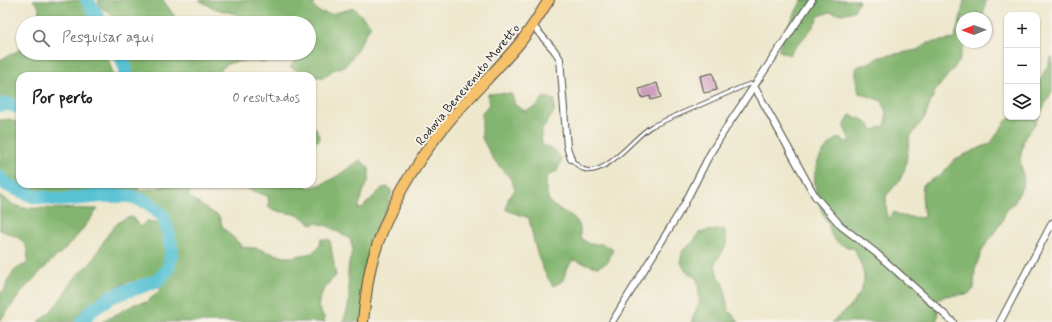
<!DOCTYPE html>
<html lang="pt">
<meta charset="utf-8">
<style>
body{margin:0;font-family:Mynerve,sans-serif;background:#f6f6f6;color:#222}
.controls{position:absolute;right:12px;top:12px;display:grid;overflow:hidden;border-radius:8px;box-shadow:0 1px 3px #0004}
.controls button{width:36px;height:36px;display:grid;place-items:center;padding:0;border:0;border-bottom:1px solid #e0e0e0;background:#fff;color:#222;font:20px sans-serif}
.compass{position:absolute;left:956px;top:12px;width:36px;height:36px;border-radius:50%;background:#fff;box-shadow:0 1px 3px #0004;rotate:269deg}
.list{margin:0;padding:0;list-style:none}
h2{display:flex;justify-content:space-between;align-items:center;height:52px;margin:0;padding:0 16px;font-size:17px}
h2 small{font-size:13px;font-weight:400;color:#767676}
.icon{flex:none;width:22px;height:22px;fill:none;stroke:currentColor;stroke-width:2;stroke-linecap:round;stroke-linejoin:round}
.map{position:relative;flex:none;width:1052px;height:322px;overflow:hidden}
.search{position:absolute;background:#fff;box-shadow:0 1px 3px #0004;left:16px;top:16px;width:300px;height:44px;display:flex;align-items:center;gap:10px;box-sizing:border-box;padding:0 14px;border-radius:22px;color:#767676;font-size:15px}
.panel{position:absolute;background:#fff;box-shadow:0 1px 3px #0004;left:16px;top:72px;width:300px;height:116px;border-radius:12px}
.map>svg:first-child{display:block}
</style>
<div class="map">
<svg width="1052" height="322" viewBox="0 0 1052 322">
<rect width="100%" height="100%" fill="#f7f3e8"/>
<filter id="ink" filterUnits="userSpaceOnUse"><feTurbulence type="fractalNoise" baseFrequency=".025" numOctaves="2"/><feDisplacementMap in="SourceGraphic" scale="8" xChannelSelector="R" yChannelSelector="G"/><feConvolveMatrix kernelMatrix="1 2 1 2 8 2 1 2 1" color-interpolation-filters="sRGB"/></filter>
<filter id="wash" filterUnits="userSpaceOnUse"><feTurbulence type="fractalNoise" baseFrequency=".012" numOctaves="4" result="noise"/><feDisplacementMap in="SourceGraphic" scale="16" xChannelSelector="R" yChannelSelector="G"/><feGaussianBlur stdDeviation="0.9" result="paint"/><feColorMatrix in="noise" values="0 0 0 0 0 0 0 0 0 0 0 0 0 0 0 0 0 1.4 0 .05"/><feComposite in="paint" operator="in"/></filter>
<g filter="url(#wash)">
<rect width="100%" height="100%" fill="#ede7cc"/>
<path fill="#83b570" stroke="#57704e" d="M33 0H80L88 11 93 23H38L39 7Z
M98 0H163L177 20 189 23H118L110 13 100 7Z
M199 0H316L313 5 319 12 331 14 354 8 371 25 353 56 345 66 333 70 324 77H312L290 67 298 58 299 53H309V23H245C238 11 231 14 220 10 212 8 206 4 199 0Z
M802 0H859L854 11 842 14 830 12 819 16 812 28 789 55 778 50 787 28Z
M964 0H986L983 18H962V42H966L962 50 959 62 935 91 925 117 910 137 905 168 900 180 886 196 887 220 891 216 894 212 901 216 924 218 922 195 923 185 942 174 955 159 991 143 1006 121 1011 117H1037V90L1044 72 1052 57V91L1035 124 1024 139 1020 160 1024 180 1023 185 1015 202 1007 209 1001 223 982 250 975 270 974 289 968 294 945 296 936 301 938 316 936 322H832C846 311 865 295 864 276 863 266 857 258 855 249 847 247 839 245 833 238 830 235 830 228 828 224 812 194 805 160 838 138L849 143V138L844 127 850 115 864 120 874 130 886 125V113L882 101 859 93 856 79V67L868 63 880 57 917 50 928 43 954 39 961 16Z
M23 48V53H106L114 76H20V105L0 100V60Z
M128 53H258L268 60 265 62C249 62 223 56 219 76H128Z
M499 93 512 94 515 105 525 111 536 107 544 97 555 100 554 112 541 132 542 145 555 150 562 160 557 171 546 177C546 184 546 195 550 202 558 212 575 213 579 225 581 229 580 234 580 238L590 244H603L613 250 608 262 597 267 573 260 566 270 563 281 553 286C538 265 534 243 529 218L506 210 508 199 515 189 510 178 493 159 482 138V113L489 104 488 94Z
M10 119 20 124V184H137L140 190C148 189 159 190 166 184H191L188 196 208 210 219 216 223 228 240 244V247L255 248 285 257H292L312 253 320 245 321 239 330 240 336 276C324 286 321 292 318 307L324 317 325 322H102L135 304 147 302 160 290 155 280 130 281 119 286 89 305 79 314 74 322H38C42 318 47 316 50 312 61 301 68 286 78 274 81 271 86 268 90 264 101 250 110 219 132 217L140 227 147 221 164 223 169 225 167 217 150 200 139 196 103 200 80 194 65 197 51 196 33 192 20 186 0 171V120Z
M312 128H316L320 139 312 145Z
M360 160 369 168V180L363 192 358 209 362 208 382 188 388 187 391 190V196L379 230 371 246 364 284V295L369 322H343C346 314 349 306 349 297 349 278 345 269 353 250L350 239 328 226 316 223 312 225C295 209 288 216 269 208L268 196 255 192 238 184H306L307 188C329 185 342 172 360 160Z
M0 196 12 204 23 208 98 209 78 235 61 253 51 261 24 289 0 321V293L4 291C10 275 11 270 27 264 31 240 19 238 0 230Z
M724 229C729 247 725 248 715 263L717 274 724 284 728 310 739 322H692C693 314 697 310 699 303 700 295 698 286 697 279L687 272 680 262 683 250 692 243 700 232Z"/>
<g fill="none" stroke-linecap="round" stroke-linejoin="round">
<path stroke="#59c2d4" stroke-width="14" d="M87 0 102 23
M120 53 126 70 125 76
M0 105 9 104 20 108
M0 177 7 185 33 196 61 200 102 196H130L149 203 163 216 169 235 172 252 168 269 157 281 112 296 91 311 82 322"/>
</g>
<g id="blocks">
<path fill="#ce9fbd" d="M713 73 717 90 704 93 700 76Z
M657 83 661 97 651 100 650 96 642 98 639 89Z"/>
</g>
</g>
<g filter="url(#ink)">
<use href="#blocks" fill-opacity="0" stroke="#484743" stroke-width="1"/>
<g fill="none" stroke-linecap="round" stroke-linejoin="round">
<g stroke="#484743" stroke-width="5">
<path id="lane" d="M571 159C574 162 578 167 583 169 605 179 634 136 652 126L744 86 750 84 754 86"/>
</g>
<g stroke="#484743" stroke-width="8">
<path id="street" d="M533 26 554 50 560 59 567 147 571 159
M754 86 815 196 841 226 875 252 953 322
M612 322 684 205 710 154 728 125 812 0
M1000 322 1052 223"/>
</g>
<g stroke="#484743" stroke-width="12">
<path id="primary" d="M363 322C365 302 367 281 372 262 386 211 415 162 449 121 471 95 496 71 518 45 530 31 539 15 549 0"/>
</g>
<use href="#lane" stroke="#fff" stroke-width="3"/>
<use href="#street" stroke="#fff" stroke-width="6"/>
<use href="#primary" stroke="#f5c16b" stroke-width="10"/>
</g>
</g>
<g text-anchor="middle" stroke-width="4" stroke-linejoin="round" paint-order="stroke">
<g font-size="13" fill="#2b2b2b" stroke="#f7f3e8">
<text transform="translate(467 84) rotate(-50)" y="5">Rodovia Benevenuto Moretto</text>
</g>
</g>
</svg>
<div class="controls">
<button>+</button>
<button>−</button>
<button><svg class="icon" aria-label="layers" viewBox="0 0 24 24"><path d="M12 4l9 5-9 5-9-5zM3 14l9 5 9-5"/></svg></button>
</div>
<svg class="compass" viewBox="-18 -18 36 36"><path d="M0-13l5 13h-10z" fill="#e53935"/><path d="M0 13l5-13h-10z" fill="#767676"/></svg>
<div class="search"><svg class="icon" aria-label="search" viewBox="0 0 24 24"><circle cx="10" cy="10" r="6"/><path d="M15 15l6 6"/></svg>Pesquisar aqui</div>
<section class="panel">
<h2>Por perto<small>0 resultados</small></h2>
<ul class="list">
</ul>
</section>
</div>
